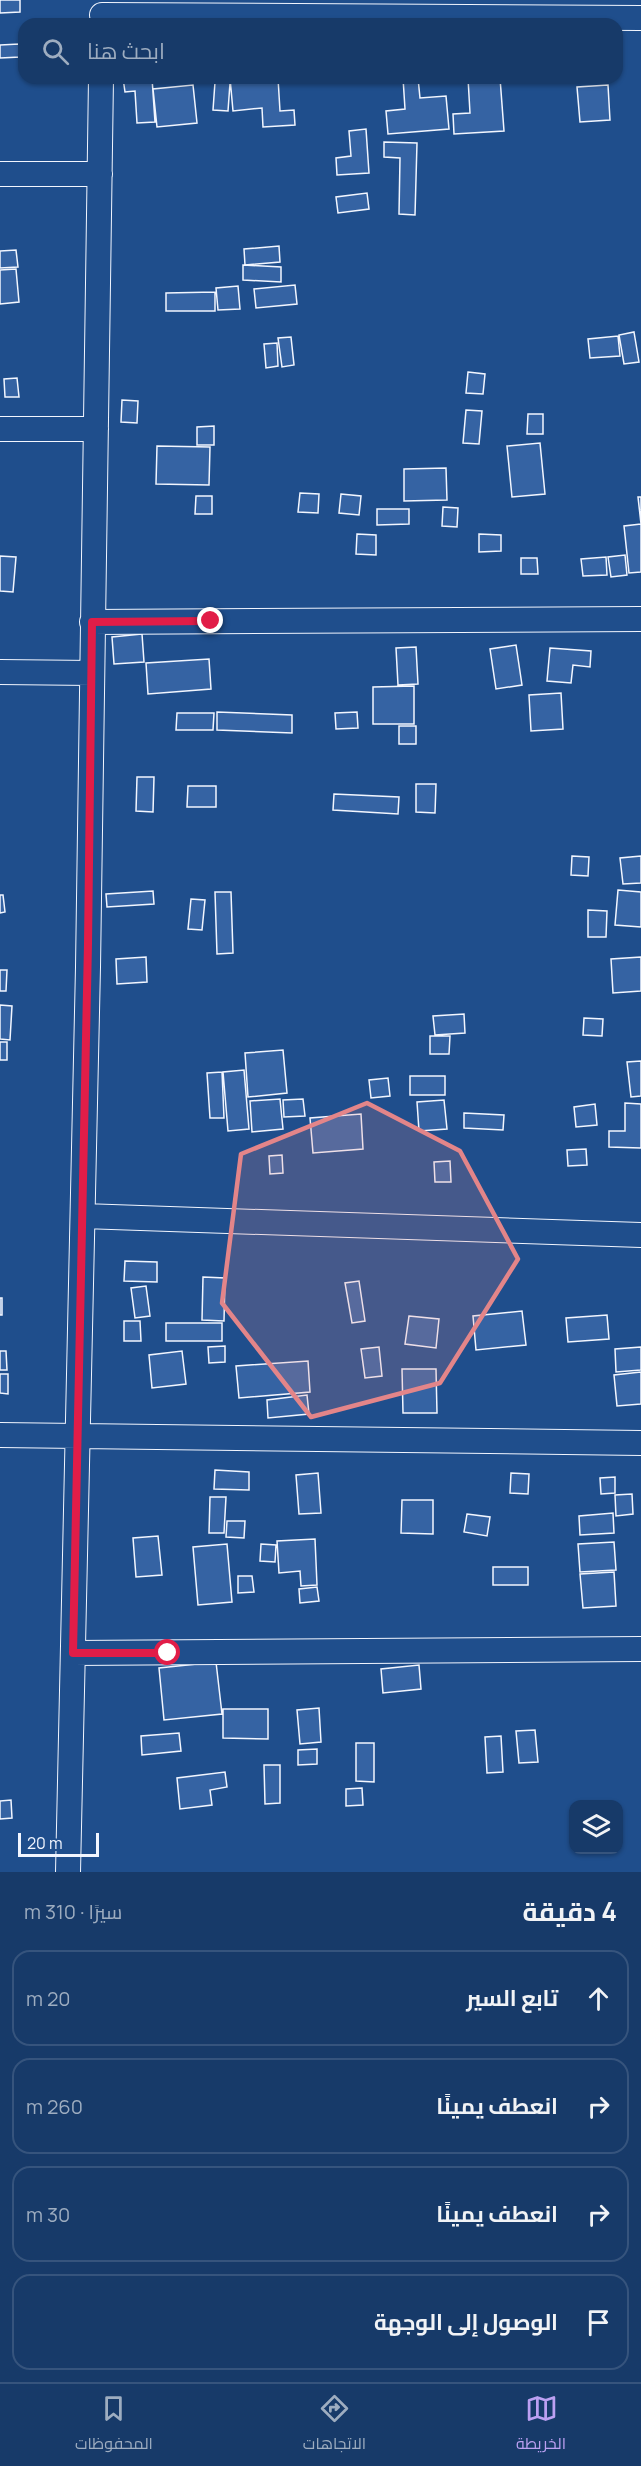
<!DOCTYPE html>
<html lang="ar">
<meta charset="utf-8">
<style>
body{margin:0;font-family:Manrope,Cairo,sans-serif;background:#244571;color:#f1f3f6;direction:rtl}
.controls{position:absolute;right:18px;bottom:18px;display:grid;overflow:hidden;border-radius:12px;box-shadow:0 2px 4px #0004}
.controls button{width:54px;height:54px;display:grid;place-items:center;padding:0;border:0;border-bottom:2px solid #36547d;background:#173a69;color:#f1f3f6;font:30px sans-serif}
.scale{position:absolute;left:18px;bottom:15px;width:81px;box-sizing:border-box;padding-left:6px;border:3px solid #f2f6ff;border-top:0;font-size:16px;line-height:21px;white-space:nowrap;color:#f2f6ff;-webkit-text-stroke:4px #1f4e8c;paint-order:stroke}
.stop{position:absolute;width:18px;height:18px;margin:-14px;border:4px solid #e11d48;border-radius:50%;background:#fff}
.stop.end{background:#e11d48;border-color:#fff;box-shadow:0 2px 6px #0008}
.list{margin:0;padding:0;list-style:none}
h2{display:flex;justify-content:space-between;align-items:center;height:78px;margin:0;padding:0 24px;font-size:26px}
h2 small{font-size:20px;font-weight:400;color:#9eadc0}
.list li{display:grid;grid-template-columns:39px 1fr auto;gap:18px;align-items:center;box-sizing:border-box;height:96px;margin:0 12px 12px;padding:0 12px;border:2px solid #36547d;border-radius:18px}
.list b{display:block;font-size:22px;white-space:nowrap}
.list em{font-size:20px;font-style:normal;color:#9eadc0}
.icon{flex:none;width:33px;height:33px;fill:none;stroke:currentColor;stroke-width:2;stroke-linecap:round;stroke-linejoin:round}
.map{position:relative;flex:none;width:641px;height:1872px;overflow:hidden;direction:ltr}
.search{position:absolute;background:#173a69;box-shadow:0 2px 4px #0004;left:18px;right:18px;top:18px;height:66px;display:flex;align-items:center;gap:15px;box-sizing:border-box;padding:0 21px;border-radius:18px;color:#9eadc0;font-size:22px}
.sheet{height:510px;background:#173a69}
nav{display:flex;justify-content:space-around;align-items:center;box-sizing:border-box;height:84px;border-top:2px solid #36547d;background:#173a69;font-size:16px;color:#9eadc0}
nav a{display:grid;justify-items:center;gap:3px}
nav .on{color:#bca0f2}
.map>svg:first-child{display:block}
</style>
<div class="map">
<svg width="641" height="1872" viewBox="0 0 641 1872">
<rect width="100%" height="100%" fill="#1f4e8c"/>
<path fill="#3563a3" stroke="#f2f6ff" stroke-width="1.5" d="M0 0H20V12L0 13Z
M19 44 20 57 0 58V45Z
M123 78H152L155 122 137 123 135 91 125 92Z
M230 78H278L280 111 294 110 295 125 263 127 262 108 233 111Z
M403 78H418L420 98 446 96 449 129 388 134 386 111 405 109Z
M468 78H500L504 131 454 134 453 114 470 113Z
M215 82 230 83 228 111 213 110Z
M193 85 197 123 157 127 153 89Z
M608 85 610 120 580 122 577 87Z
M366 129 369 173 337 175 336 158 351 156 349 131Z
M384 142 417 143 415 215 399 214 400 158 384 157Z
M367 193 369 209 338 213 336 197Z
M279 246 280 262 245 265 244 249Z
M16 250 18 267 0 268V251Z
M243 265 281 267V282L243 280Z
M16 269 19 302 0 304V270Z
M295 285 297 304 256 308 254 289Z
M238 286 240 309 218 310 216 288Z
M215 292V311H166V293Z
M634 332 639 362 624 364 619 335Z
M618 336 620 356 590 358 588 339Z
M291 337 294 365 282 367 278 338Z
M277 343 278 366 266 368 264 344Z
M468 372 485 374 483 394 466 393Z
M17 378 19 397H5L4 379Z
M122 400 138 401 137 423 121 422Z
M466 410 482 411 479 444 463 443Z
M528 414H543V434H527Z
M214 426V445H197V427Z
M540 443 545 494 512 497 507 446Z
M157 446 210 447 209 485 156 484Z
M446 468 447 500 404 501V469Z
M300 493 319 494 318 513 298 512Z
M341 494 361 496 359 515 339 513Z
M196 496H212V514H195Z
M638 497H641V572L629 573 624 526 641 524Z
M443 507 458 508 457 527 442 526Z
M377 509H409V524L377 525Z
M357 534 376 535V555L356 554Z
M479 534 501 535V551L479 552Z
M625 555 627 575 611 577 608 557Z
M0 556 16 557 13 592 0 591Z
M606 557 607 575 583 576 581 559Z
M521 558H537L538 574H521Z
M142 634 144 662 114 664 112 637Z
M516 645 522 685 496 689 490 649Z
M416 647 418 684 398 685 396 648Z
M550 648 591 651 590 667 573 665 571 683 547 681Z
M209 659 211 689 148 694 146 663Z
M414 686V724H373V687Z
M561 693 563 729 531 731 529 695Z
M217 712 292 715V733L217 730Z
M357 712 358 728 336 729 335 713Z
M177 713H214L213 730H176Z
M399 726H416V744H399Z
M137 777H154L153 812 136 811Z
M416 784H436L435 813 416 812Z
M188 786H216V807H187Z
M334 794 399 797 398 814 333 810Z
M572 856 589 857 588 876 571 875Z
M641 856V883L623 884 620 858Z
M618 890 641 892V927L615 925Z
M153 891 154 904 107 907 106 894Z
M215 892H231L233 953 217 954Z
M0 895H3L5 912 0 913Z
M191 899 205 900 202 930 188 929Z
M588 910 607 911 606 937H588Z
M146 957 147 982 117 984 116 959Z
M641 957V991L613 993 611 959Z
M0 970H7L6 991H0Z
M0 1005 12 1006 10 1040 0 1039Z
M464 1014 465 1033 435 1035 433 1016Z
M584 1018 603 1019 602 1036 583 1035Z
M430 1036H450L449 1054H430Z
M0 1042H7V1060H0Z
M283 1050 287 1093 248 1097 245 1053Z
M641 1061V1096L631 1097 627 1062Z
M244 1070 249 1129 228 1131 223 1072Z
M222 1072 224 1118H210L207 1073Z
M410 1076H445V1095H410Z
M388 1078 390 1096 371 1098 369 1080Z
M280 1099 283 1129 252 1132 250 1101Z
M303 1099 305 1116 284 1117 283 1100Z
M444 1100 447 1129 419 1131 417 1102Z
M625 1103 641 1104V1148L609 1147V1131H625Z
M595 1104 597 1125 576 1127 574 1107Z
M464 1113 504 1115 503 1130 464 1128Z
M361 1114 363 1149 313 1153 310 1118Z
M586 1149 587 1165 568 1166 567 1150Z
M282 1155 283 1173 270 1174 269 1156Z
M450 1161 451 1182H435L434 1162Z
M125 1261 157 1262V1282L124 1281Z
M203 1277 225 1278 224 1321 202 1320Z
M359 1281 365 1321 352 1323 345 1283Z
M146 1286 150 1316 135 1318 131 1288Z
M0 1298H2V1315H0Z
M522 1311 526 1345 476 1350 473 1316Z
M607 1315 609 1339 568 1342 566 1318Z
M409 1316 439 1319 436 1348 405 1344Z
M124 1321H140L141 1341H124Z
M166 1323H222V1341H166Z
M225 1346V1362L209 1363 208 1347Z
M379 1347 382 1376 365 1378 361 1349Z
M641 1347V1370L616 1372 615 1349Z
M0 1351H6L7 1370H0Z
M182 1351 186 1384 152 1388 149 1355Z
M308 1361 310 1392 239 1398 236 1366Z
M402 1369H436L437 1413H403Z
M641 1372V1404L617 1406 614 1375Z
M0 1374H8V1394L0 1393Z
M307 1395 309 1414 268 1418 267 1400Z
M215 1470 249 1472V1490L214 1489Z
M318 1473 321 1513 299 1514 296 1475Z
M511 1473 529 1474 528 1494 510 1493Z
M615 1477V1493L601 1494 600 1478Z
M632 1494 633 1514 616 1516 615 1495Z
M210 1497H226L224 1533H209Z
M402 1500H433V1534L401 1533Z
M613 1513 614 1533 580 1535 579 1516Z
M467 1514 490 1517 487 1536 464 1532Z
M227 1521H245L244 1538 226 1537Z
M158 1536 162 1575 136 1577 133 1538Z
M315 1539 317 1585 301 1586 300 1571 279 1573 277 1541Z
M614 1542 616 1570 580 1572 578 1544Z
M227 1544 232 1602 198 1605 193 1547Z
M261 1544 276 1545 275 1562 260 1561Z
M493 1567H528V1585H493Z
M614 1572 616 1606 583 1608 580 1574Z
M238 1576H252L254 1592 238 1593Z
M317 1587 319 1601 300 1603 299 1589Z
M216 1662 222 1714 164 1720 159 1668Z
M419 1665 421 1689 383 1693 381 1669Z
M319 1708 321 1742 300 1744 297 1710Z
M223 1709H268V1739L223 1738Z
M535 1730 538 1762 519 1763 516 1731Z
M179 1733 181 1751 142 1755 141 1736Z
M501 1736 503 1772 487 1773 485 1737Z
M356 1743H374V1782L356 1781Z
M317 1749V1764L298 1765V1750Z
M264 1765H280V1803L265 1804Z
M225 1772 227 1787 210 1790 212 1805 180 1809 177 1778Z
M362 1788 363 1805 346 1806V1789Z
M11 1800 12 1818 0 1819V1801Z"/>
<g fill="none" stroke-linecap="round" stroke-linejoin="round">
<g stroke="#f2f6ff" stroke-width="26">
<path id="minor" d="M102 15 641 18
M0 174H100
M0 429H96
M92 622 641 619
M0 672 92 673
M83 1216 641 1235
M0 1435 641 1443
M73 1653 641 1649
M68 1872 88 967 101 78"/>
</g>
<use href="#minor" stroke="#1f4e8c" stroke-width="24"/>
</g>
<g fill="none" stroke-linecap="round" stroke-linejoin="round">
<path stroke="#e11d48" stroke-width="8" d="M168 1653H73L88 944 92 622 211 621"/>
</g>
<path fill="#e38589" fill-opacity="0.2" stroke="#e38589" stroke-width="4.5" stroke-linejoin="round" d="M367 1103 460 1151 518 1259 440 1383 311 1417 222 1303 241 1154Z"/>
</svg>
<div class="controls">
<button><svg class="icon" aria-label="layers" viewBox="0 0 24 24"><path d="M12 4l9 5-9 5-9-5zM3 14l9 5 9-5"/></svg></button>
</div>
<div class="scale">20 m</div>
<div class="stop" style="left:168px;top:1653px"></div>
<div class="stop end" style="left:211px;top:621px"></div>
<div class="search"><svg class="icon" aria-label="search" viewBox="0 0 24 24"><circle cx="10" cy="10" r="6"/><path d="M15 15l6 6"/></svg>ابحث هنا</div>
</div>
<section class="sheet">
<h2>4 دقيقة<small>سيرًا · 310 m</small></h2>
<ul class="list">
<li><svg class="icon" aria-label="ahead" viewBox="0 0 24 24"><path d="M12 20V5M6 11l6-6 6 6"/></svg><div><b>تابع السير</b></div><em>20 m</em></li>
<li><svg class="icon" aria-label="right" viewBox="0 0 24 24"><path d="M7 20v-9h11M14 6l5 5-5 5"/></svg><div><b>انعطف يمينًا</b></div><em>260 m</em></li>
<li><svg class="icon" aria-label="right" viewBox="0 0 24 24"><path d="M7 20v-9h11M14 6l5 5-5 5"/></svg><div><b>انعطف يمينًا</b></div><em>30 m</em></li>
<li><svg class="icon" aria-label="arrive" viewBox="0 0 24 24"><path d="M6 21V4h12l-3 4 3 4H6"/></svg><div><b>الوصول إلى الوجهة</b></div></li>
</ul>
</section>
<nav>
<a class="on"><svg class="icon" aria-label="map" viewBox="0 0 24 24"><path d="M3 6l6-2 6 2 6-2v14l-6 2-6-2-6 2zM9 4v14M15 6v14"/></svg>الخريطة</a>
<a><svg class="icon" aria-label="directions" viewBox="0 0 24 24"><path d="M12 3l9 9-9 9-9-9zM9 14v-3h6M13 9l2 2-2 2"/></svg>الاتجاهات</a>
<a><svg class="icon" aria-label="saved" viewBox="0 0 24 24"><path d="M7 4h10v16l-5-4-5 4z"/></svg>المحفوظات</a>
</nav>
